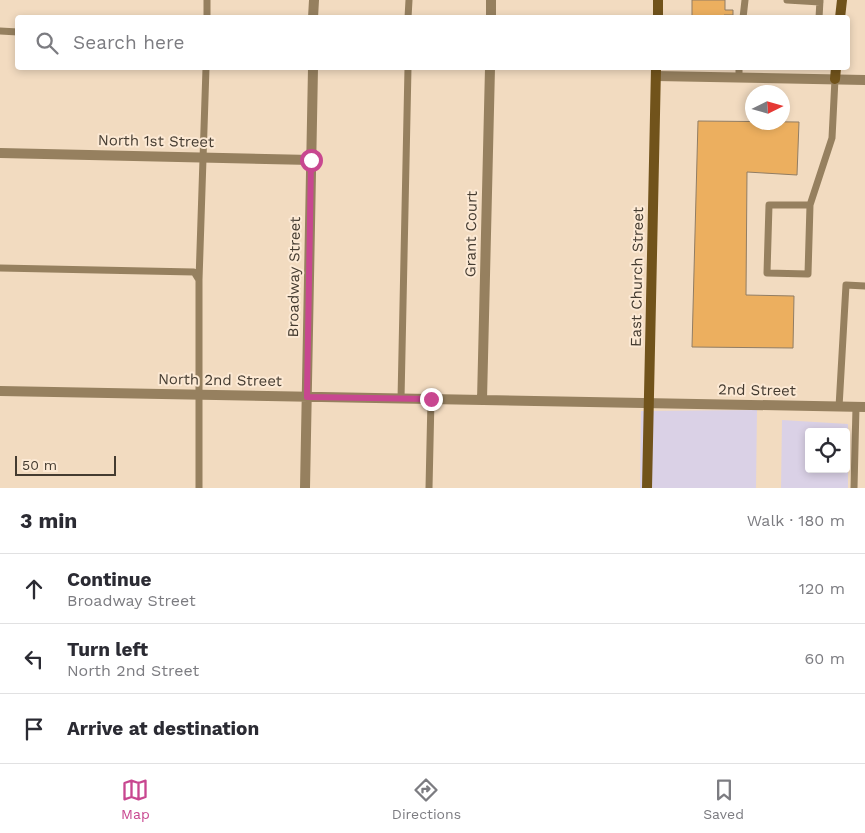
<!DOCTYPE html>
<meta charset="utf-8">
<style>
body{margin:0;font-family:"Work Sans",sans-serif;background:#f7f7f7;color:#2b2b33}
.controls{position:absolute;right:15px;bottom:15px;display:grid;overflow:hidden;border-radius:5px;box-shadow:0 2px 8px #0003}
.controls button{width:45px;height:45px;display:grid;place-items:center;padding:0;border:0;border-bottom:1px solid #e1e1e2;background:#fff;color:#2b2b33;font:25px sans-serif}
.compass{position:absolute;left:745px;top:85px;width:45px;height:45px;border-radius:50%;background:#fff;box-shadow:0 2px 8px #0003;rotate:85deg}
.scale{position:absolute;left:15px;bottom:12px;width:101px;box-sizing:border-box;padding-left:5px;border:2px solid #443b30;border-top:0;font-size:14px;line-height:18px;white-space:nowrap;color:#443b30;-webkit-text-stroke:4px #fce9d4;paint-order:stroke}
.stop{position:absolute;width:15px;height:15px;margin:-11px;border:4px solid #c84790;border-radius:50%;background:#fff}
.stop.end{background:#c84790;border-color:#fff;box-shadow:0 1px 5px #0008}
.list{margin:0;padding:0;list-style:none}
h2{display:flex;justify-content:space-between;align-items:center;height:65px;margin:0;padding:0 20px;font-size:21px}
h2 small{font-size:16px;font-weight:400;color:#7c7c81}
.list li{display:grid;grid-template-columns:32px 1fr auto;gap:15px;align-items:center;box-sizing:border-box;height:70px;padding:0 20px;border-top:1px solid #e1e1e2}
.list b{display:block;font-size:19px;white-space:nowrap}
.list p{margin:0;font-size:16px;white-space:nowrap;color:#7c7c81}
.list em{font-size:16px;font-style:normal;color:#7c7c81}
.icon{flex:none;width:28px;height:28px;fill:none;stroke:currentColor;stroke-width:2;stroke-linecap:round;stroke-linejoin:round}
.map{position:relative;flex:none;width:865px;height:488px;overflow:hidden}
.search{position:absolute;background:#fff;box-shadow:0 2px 8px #0003;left:15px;right:15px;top:15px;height:55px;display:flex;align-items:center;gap:12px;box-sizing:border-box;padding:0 18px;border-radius:5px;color:#7c7c81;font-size:19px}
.sheet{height:275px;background:#fff}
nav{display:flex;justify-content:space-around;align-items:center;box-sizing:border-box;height:70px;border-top:1px solid #e1e1e2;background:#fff;font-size:14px;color:#7c7c81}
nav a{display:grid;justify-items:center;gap:2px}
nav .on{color:#c84790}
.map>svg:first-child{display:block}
</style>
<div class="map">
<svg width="865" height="488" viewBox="0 0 865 488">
<rect width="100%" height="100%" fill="#f2dbc0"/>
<path fill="#dad1e6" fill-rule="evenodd" d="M757 410 756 488H640L641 411Z
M782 420 848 424V488H781ZM809 432H846V469H809Z"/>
<path fill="#ecaf5f" stroke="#917d64" d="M692 0H725V10H733V15H724V18H692Z
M698 121 799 122 797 175 747 172 746 295 794 296 793 348 692 347Z"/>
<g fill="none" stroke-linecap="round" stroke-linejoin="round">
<path stroke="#96805f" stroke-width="7" d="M787 0 820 2
M207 18V0
M408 18 409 0
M743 18 745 0
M819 18 820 0
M0 31 18 32
M739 77V68
M810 205H769L767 273 808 274 810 205 832 138 835 79
M0 268 194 272 199 280V488
M199 280 206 68
M401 399 408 68
M839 407 846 285 865 286
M429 488 431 399
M854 488 856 407"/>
<path stroke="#96805f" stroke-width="10" d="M313 18 314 0
M491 18V0
M656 76 865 80
M0 153 311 160
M0 391 865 407
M482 400 490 68
M305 488 313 68"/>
<path stroke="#71531b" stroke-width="10" d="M658 18V0
M840 18 842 0
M835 79 836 68
M647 488 656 68"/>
</g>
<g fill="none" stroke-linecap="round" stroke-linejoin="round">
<path stroke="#c84790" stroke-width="6" d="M311 160 307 397 431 399"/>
</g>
<g text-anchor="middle" stroke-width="4" stroke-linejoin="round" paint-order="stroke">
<g font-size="15" fill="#443b30" stroke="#fce9d4">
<text transform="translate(156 141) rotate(1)" y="5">North 1st Street</text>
<text transform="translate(471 234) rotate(-89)" y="5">Grant Court</text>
<text transform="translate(294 277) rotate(-89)" y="5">Broadway Street</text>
<text transform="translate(637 277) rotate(-89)" y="5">East Church Street</text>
<text transform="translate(220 380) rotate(1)" y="5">North 2nd Street</text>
<text transform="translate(757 390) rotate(1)" y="5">2nd Street</text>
</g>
</g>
</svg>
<div class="controls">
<button><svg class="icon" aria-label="locate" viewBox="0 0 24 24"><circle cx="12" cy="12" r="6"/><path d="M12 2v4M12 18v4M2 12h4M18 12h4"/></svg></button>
</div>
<svg class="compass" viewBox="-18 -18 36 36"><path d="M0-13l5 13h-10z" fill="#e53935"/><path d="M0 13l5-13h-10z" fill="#7c7c81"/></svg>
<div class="scale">50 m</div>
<div class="stop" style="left:311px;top:160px"></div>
<div class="stop end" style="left:431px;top:399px"></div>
<div class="search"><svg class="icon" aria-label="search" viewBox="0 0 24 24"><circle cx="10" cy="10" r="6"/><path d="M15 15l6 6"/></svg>Search here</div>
</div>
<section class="sheet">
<h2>3 min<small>Walk · 180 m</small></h2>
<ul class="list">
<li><svg class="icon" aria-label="ahead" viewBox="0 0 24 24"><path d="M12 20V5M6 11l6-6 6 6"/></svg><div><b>Continue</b><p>Broadway Street</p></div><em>120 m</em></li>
<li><svg class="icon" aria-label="left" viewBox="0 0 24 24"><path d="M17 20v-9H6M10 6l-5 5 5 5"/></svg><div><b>Turn left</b><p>North 2nd Street</p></div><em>60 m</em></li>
<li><svg class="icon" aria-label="arrive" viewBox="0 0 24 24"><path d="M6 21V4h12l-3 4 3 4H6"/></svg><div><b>Arrive at destination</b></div></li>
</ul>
</section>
<nav>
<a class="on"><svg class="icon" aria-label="map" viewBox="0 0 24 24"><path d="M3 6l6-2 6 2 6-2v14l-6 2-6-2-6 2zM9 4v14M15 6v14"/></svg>Map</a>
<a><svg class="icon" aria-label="directions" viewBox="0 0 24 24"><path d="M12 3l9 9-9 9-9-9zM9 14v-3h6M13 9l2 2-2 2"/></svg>Directions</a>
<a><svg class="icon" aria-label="saved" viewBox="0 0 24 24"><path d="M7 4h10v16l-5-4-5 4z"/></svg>Saved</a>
</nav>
